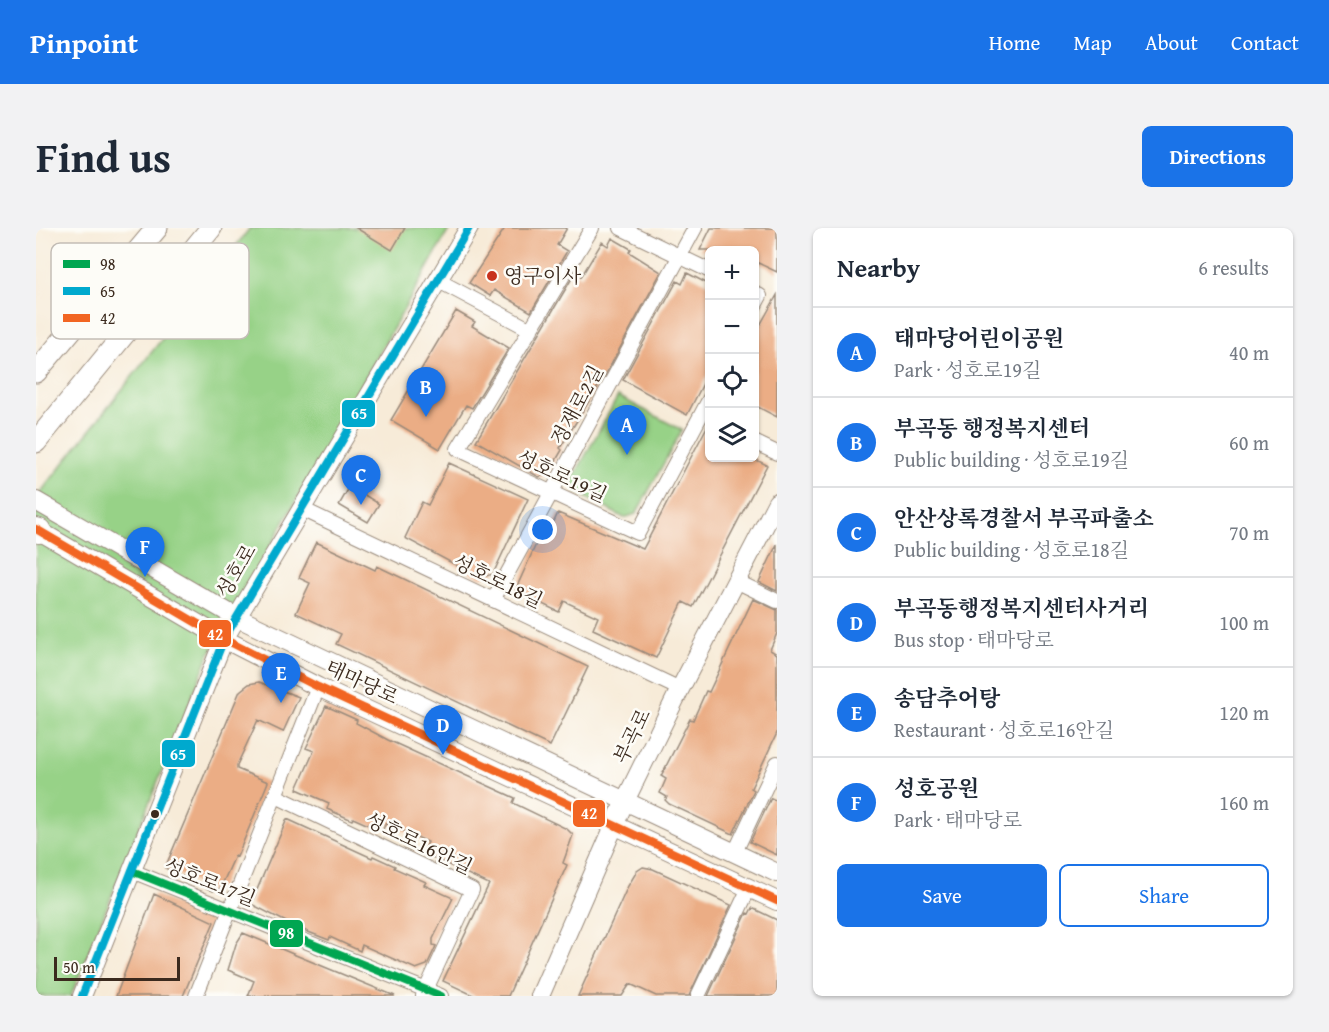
<!DOCTYPE html>
<meta charset="utf-8">
<style>
body{margin:0;font-family:"Gentium Book Plus","Noto Serif KR",serif;background:#f2f2f3;color:#1f2937}
.controls{position:absolute;right:18px;top:18px;display:grid;overflow:hidden;border-radius:9px;box-shadow:0 2px 4px #0004}
.controls button{width:54px;height:54px;display:grid;place-items:center;padding:0;border:0;border-bottom:2px solid #e0e1e3;background:#fff;color:#1f2937;font:30px sans-serif}
.scale{position:absolute;left:18px;bottom:15px;width:126px;box-sizing:border-box;padding-left:6px;border:3px solid #3b2a1e;border-top:0;font-size:16px;line-height:21px;white-space:nowrap;color:#3b2a1e;-webkit-text-stroke:4px #fdfcf7;paint-order:stroke}
.you{position:absolute;left:507px;top:302px;width:21px;height:21px;margin:-15px;border:4px solid #fff;border-radius:50%;background:#1a73e8;box-shadow:0 0 0 9px #1a73e833}
.badge{display:grid;place-items:center;width:39px;height:39px;border-radius:50%;background:#1a73e8;color:#fff;font-size:20px;font-weight:700}
.pin{position:absolute;translate:-50% -50px;filter:drop-shadow(0 2px 3px #0008)}
.pin::after{content:'';position:absolute;top:32px;width:21px;height:18px;background:inherit;clip-path:polygon(0 0,100% 0,50% 100%)}
.list{margin:0;padding:0;list-style:none}
h2{display:flex;justify-content:space-between;align-items:center;height:78px;margin:0;padding:0 24px;font-size:26px}
h2 small{font-size:20px;font-weight:400;color:#747a83}
.list li{display:grid;grid-template-columns:39px 1fr auto;gap:18px;align-items:center;box-sizing:border-box;height:90px;padding:0 24px;border-top:2px solid #e0e1e3}
.list b{display:block;font-size:22px;white-space:nowrap}
.list p{margin:0;font-size:20px;white-space:nowrap;color:#747a83}
.list em{font-size:20px;font-style:normal;color:#747a83}
.actions{display:flex;gap:12px;padding:18px 24px}
.actions a{flex:1;padding:14px 0;border:2px solid #1a73e8;border-radius:9px;text-align:center;font-size:21px;color:#1a73e8}
.actions .main{background:#1a73e8;color:#fff}
.icon{flex:none;width:33px;height:33px;fill:none;stroke:currentColor;stroke-width:2;stroke-linecap:round;stroke-linejoin:round}
.map{position:relative;flex:none;width:741px;height:768px;overflow:hidden;border-radius:9px}
header{display:flex;align-items:center;gap:36px;box-sizing:border-box;height:84px;padding:0 30px;background:#1a73e8;color:#fff}
header strong{font-size:28px}
nav{display:flex;gap:33px;margin-inline-start:auto;font-size:21px}
.intro{display:flex;align-items:center;justify-content:space-between;box-sizing:border-box;height:144px;padding:0 36px}
h1{margin:0;font-size:42px}
.button{padding:15px 27px;border-radius:9px;background:#1a73e8;color:#fff;font-size:21px;font-weight:700}
main{display:flex;gap:36px;padding:0 36px}
aside{flex:1;background:#fff;border-radius:9px;box-shadow:0 2px 4px #0004}
.map>svg:first-child{display:block}
</style>
<header>
<strong>Pinpoint</strong>
<nav><a>Home</a><a>Map</a><a>About</a><a>Contact</a></nav>
</header>
<div class="intro"><h1>Find us</h1><a class="button">Directions</a></div>
<main>
<div class="map">
<svg width="741" height="768" viewBox="0 0 741 768">
<rect width="100%" height="100%" fill="#fdfcf7"/>
<filter id="ink" filterUnits="userSpaceOnUse"><feTurbulence type="fractalNoise" baseFrequency=".0167" numOctaves="2"/><feDisplacementMap in="SourceGraphic" scale="12" xChannelSelector="R" yChannelSelector="G"/><feConvolveMatrix kernelMatrix="1 2 1 2 8 2 1 2 1" color-interpolation-filters="sRGB"/></filter>
<filter id="wash" filterUnits="userSpaceOnUse"><feTurbulence type="fractalNoise" baseFrequency=".008" numOctaves="4" result="noise"/><feDisplacementMap in="SourceGraphic" scale="24" xChannelSelector="R" yChannelSelector="G"/><feGaussianBlur stdDeviation="1.35" result="paint"/><feColorMatrix in="noise" values="0 0 0 0 0 0 0 0 0 0 0 0 0 0 0 0 0 1.4 0 .05"/><feComposite in="paint" operator="in"/></filter>
<g filter="url(#wash)">
<rect width="100%" height="100%" fill="#f7ebd8"/>
<path fill="#97d287" stroke="#697e52" stroke-width="1.5" d="M214 0H414L173 427 35 768H0V270Z
M582 168 646 202 600 286 588 290 540 264 536 252Z"/>
<g id="blocks">
<path fill="#ebad85" d="M320 0H369L356 22Z
M469 0H531L521 17 531 23 495 84 458 62 454 68 433 55Z
M675 0H741V44L718 33V22H664Z
M576 10 595 21 593 24 625 44 571 144 524 220 526 222 512 246 503 249 440 213 539 45 545 49 566 14 572 18Z
M651 45 674 57V142L651 187 587 152 641 53 646 56Z
M741 67V189L718 177V108Z
M420 83 439 94 436 98 473 120 436 180 430 177 404 221 355 192Z
M674 193V230H716L731 237 657 379 647 374 620 430 557 401 562 389 528 373 523 384 479 363 501 314 507 317 522 285 607 321Z
M413 235 492 271 457 346 444 350 369 310 386 274 392 277Z
M314 258 343 276 332 294 303 277Z
M280 314 339 342 341 338 552 439 514 518 300 416 305 406 260 385 274 355 263 350Z
M741 316V363L723 354Z
M717 371 741 382V405L734 422 741 426V505L715 560 718 562 697 606 633 576 629 572 631 569 624 565 630 551 625 548 654 491 657 492 670 463 673 464Z
M223 454 263 469 247 504 222 492 201 537V541L232 554 201 629 199 628 184 661 177 663 129 640 204 463 213 456Z
M290 478 321 492 320 495 352 512 479 570 477 575 531 601 537 607 527 635 531 637 472 768H439L407 753 453 656 387 625 392 614 350 595 346 603 317 590 316 592 291 581 293 575 261 561 278 523 270 520Z
M735 570 741 573V627L714 614Z
M251 591 336 630 337 628 359 638 358 640 390 654 388 657 417 670 397 711V717L400 718 391 737 380 741 326 717 324 723 294 709 293 712 262 700 215 676Z
M607 639 617 641 695 677 653 768H620L594 756 586 768H542L592 658 601 643Z
M118 666 178 694 147 768H80Z
M716 680 741 692V768H672L711 685 713 686Z
M207 705 257 726 359 768H212L218 753 192 742 200 716Z"/>
</g>
</g>
<g filter="url(#ink)">
<use href="#blocks" fill-opacity="0" stroke="#998a7b" stroke-width="1.5"/>
<g fill="none" stroke-linecap="round" stroke-linejoin="round">
<g stroke="#998a7b" stroke-width="16">
<path id="street" d="M556 0 422 221 602 305 674 170
M585 0 674 43
M401 52 495 102
M718 65 724 68 718 79
M718 214 741 225
M264 280 644 461
M700 353 741 373
M457 372 659 0
M240 568 436 662 387 768
M699 624 741 535
M96 643 405 768
M160 768 282 459
M662 768 713 660"/>
</g>
<g stroke="#998a7b" stroke-width="20">
<path id="secondary" d="M0 273 200 389 741 645
M0 301 188 411 282 459 741 673
M46 768 188 411 433 0
M504 768 588 575 644 461 741 274"/>
</g>
<g stroke="#998a7b" stroke-width="23">
<path id="primary" d="M0 144 121 0
M0 214 175 0"/>
</g>
<g stroke="#998a7b" stroke-width="26">
<path id="highway" d="M0 302 3 303"/>
</g>
<use href="#street" stroke="#fff" stroke-width="14"/>
<use href="#secondary" stroke="#fff" stroke-width="18"/>
<use href="#primary" stroke="#fff" stroke-width="21"/>
<use href="#highway" stroke="#fff" stroke-width="24"/>
<g stroke="#fdfcf7" stroke-width="12">
<path id="bus-1" d="M96 643 405 768"/>
</g>
<g stroke="#fdfcf7" stroke-width="12">
<path id="bus-2" d="M46 768 188 411 433 0"/>
</g>
<g stroke="#fdfcf7" stroke-width="12">
<path id="bus-3" d="M0 301 188 411 282 459 741 673"/>
</g>
<use href="#bus-1" stroke="#00a651" stroke-width="8"/>
<use href="#bus-2" stroke="#00a9ce" stroke-width="8"/>
<use href="#bus-3" stroke="#f26522" stroke-width="8"/>
</g>
</g>
<circle fill="#c8321e" stroke="#fdfcf7" stroke-width="2" cx="456" cy="48" r="6"/>
<circle fill="#3b2a1e" stroke="#fdfcf7" stroke-width="2" cx="119" cy="586" r="5"/>
<g text-anchor="middle" stroke-width="5" stroke-linejoin="round" paint-order="stroke">
<g font-size="20" fill="#3b2a1e" stroke="#fdfcf7" text-anchor="start">
<text x="468" y="55">영구이사</text>
</g>
<g font-size="20" fill="#3b2a1e" stroke="#fdfcf7">
<text transform="translate(541 177) rotate(-62)" y="7">정재로2길</text>
<text transform="translate(526 248) rotate(25)" y="7">성호로19길</text>
<text transform="translate(200 343) rotate(-60)" y="7">성호로</text>
<text transform="translate(462 353) rotate(26)" y="7">성호로18길</text>
<text transform="translate(326 454) rotate(25)" y="7">태마당로</text>
<text transform="translate(596 508) rotate(-64)" y="7">부곡로</text>
<text transform="translate(383 615) rotate(26)" y="7">성호로16안길</text>
<text transform="translate(174 654) rotate(22)" y="7">성호로17길</text>
</g>
</g>
<rect x="15" y="15" width="198" height="96" rx="9" fill="#fdfcf7" stroke="#c3bdb6" stroke-width="1.5"/>
<rect x="27" y="32" width="27" height="8" fill="#00a651"/>
<rect x="27" y="59" width="27" height="8" fill="#00a9ce"/>
<rect x="27" y="86" width="27" height="8" fill="#f26522"/>
<g font-size="16" fill="#3b2a1e">
<text x="64" y="42">98</text>
<text x="64" y="69">65</text>
<text x="64" y="96">42</text>
</g>
<g stroke="#fdfcf7" stroke-width="2">
<rect x="305" y="171" width="35" height="29" rx="6" fill="#00a9ce"/>
<rect x="162" y="391" width="34" height="29" rx="6" fill="#f26522"/>
<rect x="125" y="511" width="35" height="29" rx="6" fill="#00a9ce"/>
<rect x="536" y="571" width="34" height="29" rx="6" fill="#f26522"/>
<rect x="233" y="691" width="35" height="29" rx="6" fill="#00a651"/>
</g>
<g font-size="16" text-anchor="middle" font-weight="bold" fill="#fff">
<text x="323" y="191">65</text>
<text x="179" y="412">42</text>
<text x="142" y="532">65</text>
<text x="553" y="591">42</text>
<text x="250" y="711">98</text>
</g>
</svg>
<div class="controls">
<button>+</button>
<button>−</button>
<button><svg class="icon" aria-label="locate" viewBox="0 0 24 24"><circle cx="12" cy="12" r="6"/><path d="M12 2v4M12 18v4M2 12h4M18 12h4"/></svg></button>
<button><svg class="icon" aria-label="layers" viewBox="0 0 24 24"><path d="M12 4l9 5-9 5-9-5zM3 14l9 5 9-5"/></svg></button>
</div>
<div class="scale">50 m</div>
<div class="you"></div>
<div class="pin badge" style="left:591px;top:227px">A</div>
<div class="pin badge" style="left:390px;top:189px">B</div>
<div class="pin badge" style="left:325px;top:277px">C</div>
<div class="pin badge" style="left:407px;top:527px">D</div>
<div class="pin badge" style="left:245px;top:475px">E</div>
<div class="pin badge" style="left:109px;top:349px">F</div>
</div>
<aside>
<h2>Nearby<small>6 results</small></h2>
<ul class="list">
<li><span class="badge">A</span><div><b>태마당어린이공원</b><p>Park · 성호로19길</p></div><em>40 m</em></li>
<li><span class="badge">B</span><div><b>부곡동 행정복지센터</b><p>Public building · 성호로19길</p></div><em>60 m</em></li>
<li><span class="badge">C</span><div><b>안산상록경찰서 부곡파출소</b><p>Public building · 성호로18길</p></div><em>70 m</em></li>
<li><span class="badge">D</span><div><b>부곡동행정복지센터사거리</b><p>Bus stop · 태마당로</p></div><em>100 m</em></li>
<li><span class="badge">E</span><div><b>송담추어탕</b><p>Restaurant · 성호로16안길</p></div><em>120 m</em></li>
<li><span class="badge">F</span><div><b>성호공원</b><p>Park · 태마당로</p></div><em>160 m</em></li>
</ul>
<div class="actions"><a class="main">Save</a><a>Share</a></div>
</aside>
</main>
